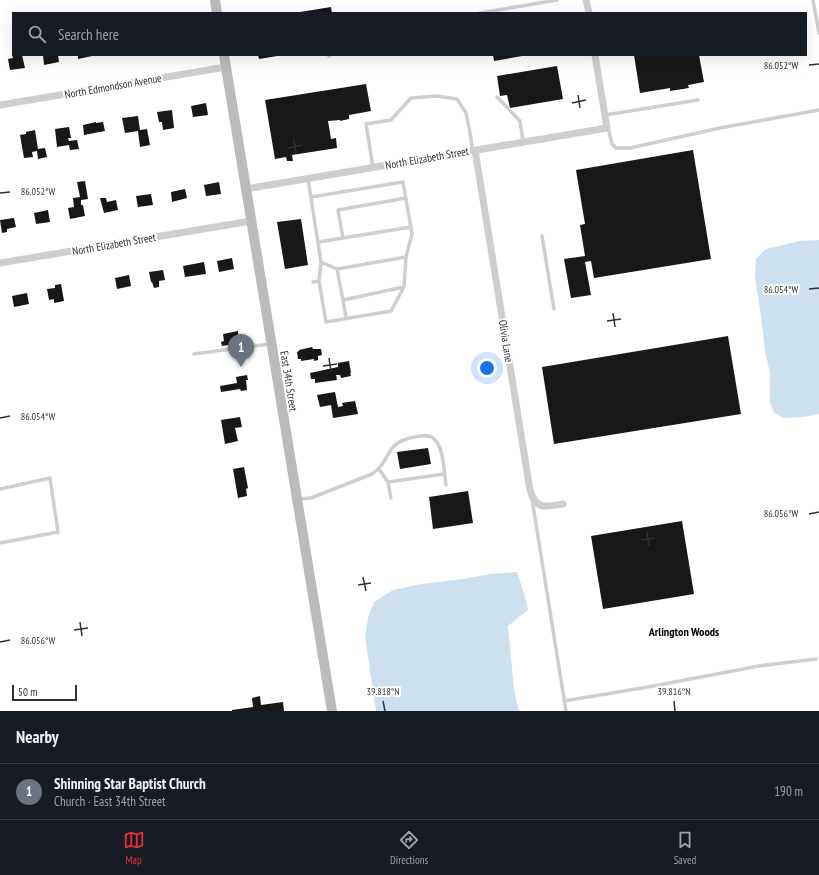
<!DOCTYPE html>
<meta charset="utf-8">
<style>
body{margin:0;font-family:"PT Sans Narrow",sans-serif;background:#242831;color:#f1f3f6}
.scale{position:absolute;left:12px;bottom:10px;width:65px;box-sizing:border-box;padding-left:4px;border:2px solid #313131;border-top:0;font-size:11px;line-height:14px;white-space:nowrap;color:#313131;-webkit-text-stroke:3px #fff;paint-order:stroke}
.you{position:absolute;left:487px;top:368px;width:14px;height:14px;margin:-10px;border:3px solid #fff;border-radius:50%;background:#1a73e8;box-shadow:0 0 0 6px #1a73e833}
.badge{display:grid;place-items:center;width:26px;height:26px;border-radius:50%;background:#ea313b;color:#fff;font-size:13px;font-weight:700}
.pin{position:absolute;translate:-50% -33px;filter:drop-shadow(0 1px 2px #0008)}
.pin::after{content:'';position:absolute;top:21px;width:14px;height:12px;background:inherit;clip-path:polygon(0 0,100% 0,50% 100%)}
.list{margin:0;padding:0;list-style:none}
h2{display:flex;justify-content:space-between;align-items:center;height:52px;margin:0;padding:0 16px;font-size:17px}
h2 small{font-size:13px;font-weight:400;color:#9ea1a6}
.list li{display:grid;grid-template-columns:26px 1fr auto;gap:12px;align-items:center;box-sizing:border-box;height:56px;padding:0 16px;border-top:1px solid #363941}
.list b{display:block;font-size:15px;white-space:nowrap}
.list p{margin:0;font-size:13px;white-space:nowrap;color:#9ea1a6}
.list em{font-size:13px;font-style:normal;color:#9ea1a6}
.icon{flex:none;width:22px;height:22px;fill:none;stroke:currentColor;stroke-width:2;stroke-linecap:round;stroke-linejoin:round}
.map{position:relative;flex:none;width:819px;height:711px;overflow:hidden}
.search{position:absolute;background:#171b24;box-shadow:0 4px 16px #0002;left:12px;right:12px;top:12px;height:44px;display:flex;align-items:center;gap:10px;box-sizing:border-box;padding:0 14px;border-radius:0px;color:#9ea1a6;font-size:15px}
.sheet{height:108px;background:#171b24}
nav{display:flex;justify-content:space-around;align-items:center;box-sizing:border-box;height:56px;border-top:1px solid #363941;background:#171b24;font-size:11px;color:#9ea1a6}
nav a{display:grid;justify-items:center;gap:2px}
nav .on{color:#ea313b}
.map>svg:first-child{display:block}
</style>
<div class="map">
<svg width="819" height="711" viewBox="0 0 819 711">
<rect width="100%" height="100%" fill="#fff"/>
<path fill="#cce0ee" d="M819 240V414L804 417 784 418 774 413 770 402V373L765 351 761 315 755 278 756 259 766 249 799 241Z
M517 572 525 596 528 610 508 626 514 690 519 711H376L365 637 368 618 374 602 393 590 421 584 463 579 490 574Z"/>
<path fill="#181818" d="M331 7 332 13H300V12Z
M12 55H22L25 68 10 70 8 59 13 58Z
M43 55H58L59 62 44 65Z
M78 55H92V56L78 59Z
M258 55H277V56L259 59Z
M493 55H522V56L494 61Z
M634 55H699L704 82 688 85 689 88 670 91V88L640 93Z
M557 66 563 99 510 108 507 95 500 96 497 76Z
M366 84 371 111 349 115V119L340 121V120L328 121 331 139 336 138 337 148 292 155 293 161H287L286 157 275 159 265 100Z
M206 103 208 115 193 117 191 106Z
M172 110 174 128 163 130 162 122H159L157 112Z
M138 116 140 130 147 129 150 145 140 147 138 131 125 133 122 118Z
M96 122V123L103 122 105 131 84 135 83 125Z
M69 127 71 138H68L69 141 77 140 79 149 70 150 69 145 57 147 55 129Z
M35 130 38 149 45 148 47 157 38 159 37 151 32 152 33 157 24 158 20 135 26 134V132Z
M693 150 711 259 594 278 591 261 585 262 591 295 571 298 564 259 585 256 580 225 585 224 576 170Z
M85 181 88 199 81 200V205H83L85 216 70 219 68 208 74 207 73 198 80 197 77 182Z
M219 182 221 194 206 196 204 185Z
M185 189 187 198 172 202 171 192Z
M151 194 153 205 138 207 136 196Z
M100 198H106L107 202 116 200 118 210 104 213Z
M48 210 50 222 36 224 34 213Z
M14 218 16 227 7 229V232L2 233 0 220Z
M301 219 308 265 285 269 277 222Z
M232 258 234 269 219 272 217 261Z
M204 262 206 274 185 277 183 266Z
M163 270 165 280 159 281V287L154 288 152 282H151L149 272Z
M129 275 131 286 117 289 115 278Z
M61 284 64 301 54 303V299L49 300 47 289 55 288V285Z
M27 293 29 304 14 307 12 296Z
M238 331V335L242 334 243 341H239L240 343 222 346 221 342 224 341 223 334Z
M728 336 741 414 554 444 542 367Z
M312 347 313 349H321L322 355 318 356V360L314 361V359L301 361V359H298L297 352 299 351V350Z
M349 361 351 373H350L351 376 341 378 340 375H336L337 380 315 383V379H311L310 373 338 367V363Z
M247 375 248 380H246L247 390 241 391 240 389 221 392 220 386 237 383 236 377Z
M335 392 338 407 343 406 342 403 355 401 358 414 333 418 331 405 320 407 317 395Z
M240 417 242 427 235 428 238 441 225 444 221 420Z
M428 448 431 464 400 469 397 452Z
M244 467 248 488 246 489 247 496 238 498 233 469Z
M468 491 473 523 433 529 429 497Z
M682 521 694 594 603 609 591 536Z
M260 696 261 705 283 702 284 711H232V710L253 707 252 698Z"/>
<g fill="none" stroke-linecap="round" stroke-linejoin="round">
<path stroke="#cecece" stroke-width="3.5" d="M813 0 819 33
M480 13 557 0
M329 56 330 55
M497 97 520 121 523 142
M605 115 698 100
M608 128 612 144 616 148H630L720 128 819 110
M373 167 366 124 391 120 411 98 437 96 457 99 466 113 471 138 472 150
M308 179 321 262 319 281
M311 197 403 182 412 234 406 257
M406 198 338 210 343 238 411 227
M542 236 554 309
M318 242 343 238
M321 262 337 269
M313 282 319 281 326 322 391 311 404 287 343 300 346 318
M343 300 337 269 406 257 404 287
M194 354 270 344
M379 469 388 482 444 474
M388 482 391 498
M0 489 50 478 58 532 0 543
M298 499 311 498 372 474C385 465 385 457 393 447 399 441 408 438 415 437 421 436 428 434 433 438 444 446 444 473 446 485
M532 499 566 711
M564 701 648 687 759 666 816 659"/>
<path stroke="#cecece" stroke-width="7" d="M586 0 589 13
M0 105 226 67
M475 150 530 490C536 510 545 507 563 504
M246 189 607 128 595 55
M0 263 251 221"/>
<path stroke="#bbb" stroke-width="10" d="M215 0 217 13
M224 55 332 711"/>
</g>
<path fill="none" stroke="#313131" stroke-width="1.5" d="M809 65 819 64M578 95 580 108M572 103 586 100M294 140 296 153M288 148 302 145M0 193 10 192M809 289 819 288M613 313 615 327M607 321 621 319M329 358 331 372M323 366 337 364M0 418 10 416M809 514 819 512M647 532 649 546M641 540 655 538M363 577 366 591M358 585 371 583M80 622 82 636M74 630 88 628M0 642 10 640M383 701 385 711M674 701 675 711"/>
<g text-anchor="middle" stroke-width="4" stroke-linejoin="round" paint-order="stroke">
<g font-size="11" fill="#313131" stroke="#fff">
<text transform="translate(113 86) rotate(-10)" y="4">North Edmondson Avenue</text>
<text transform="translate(427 158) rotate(-10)" y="4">North Elizabeth Street</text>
<text transform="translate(114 244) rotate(-10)" y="4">North Elizabeth Street</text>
<text transform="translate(506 341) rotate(81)" y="4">Olivia Lane</text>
<text transform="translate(289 381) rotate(81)" y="4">East 34th Street</text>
</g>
<g font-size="12" font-weight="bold" fill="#000" stroke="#fff">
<text x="684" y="636">Arlington Woods</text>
</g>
</g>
<g font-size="10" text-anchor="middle" fill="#313131" stroke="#fff" stroke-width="4" stroke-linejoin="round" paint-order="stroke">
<text x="781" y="69">86.052°W</text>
<text x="38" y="195">86.052°W</text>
<text x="781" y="293">86.054°W</text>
<text x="38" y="420">86.054°W</text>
<text x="781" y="517">86.056°W</text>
<text x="38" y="644">86.056°W</text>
<text x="383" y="695">39.818°N</text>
<text x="674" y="695">39.816°N</text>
</g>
</svg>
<div class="scale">50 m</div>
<div class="you"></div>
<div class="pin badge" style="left:241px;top:367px;background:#6b7280">1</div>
<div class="search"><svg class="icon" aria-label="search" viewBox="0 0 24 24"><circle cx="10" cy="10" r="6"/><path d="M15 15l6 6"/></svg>Search here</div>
</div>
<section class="sheet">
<h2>Nearby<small></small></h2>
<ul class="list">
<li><span class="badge" style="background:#6b7280">1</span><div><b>Shinning Star Baptist Church</b><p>Church · East 34th Street</p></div><em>190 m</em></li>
</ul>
</section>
<nav>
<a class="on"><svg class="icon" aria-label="map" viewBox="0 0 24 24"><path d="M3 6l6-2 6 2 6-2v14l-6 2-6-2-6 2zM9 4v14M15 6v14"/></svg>Map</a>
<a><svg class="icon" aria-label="directions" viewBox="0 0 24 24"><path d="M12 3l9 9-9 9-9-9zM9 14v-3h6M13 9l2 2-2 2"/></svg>Directions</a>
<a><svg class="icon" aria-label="saved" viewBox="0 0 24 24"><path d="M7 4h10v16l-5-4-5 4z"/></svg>Saved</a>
</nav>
